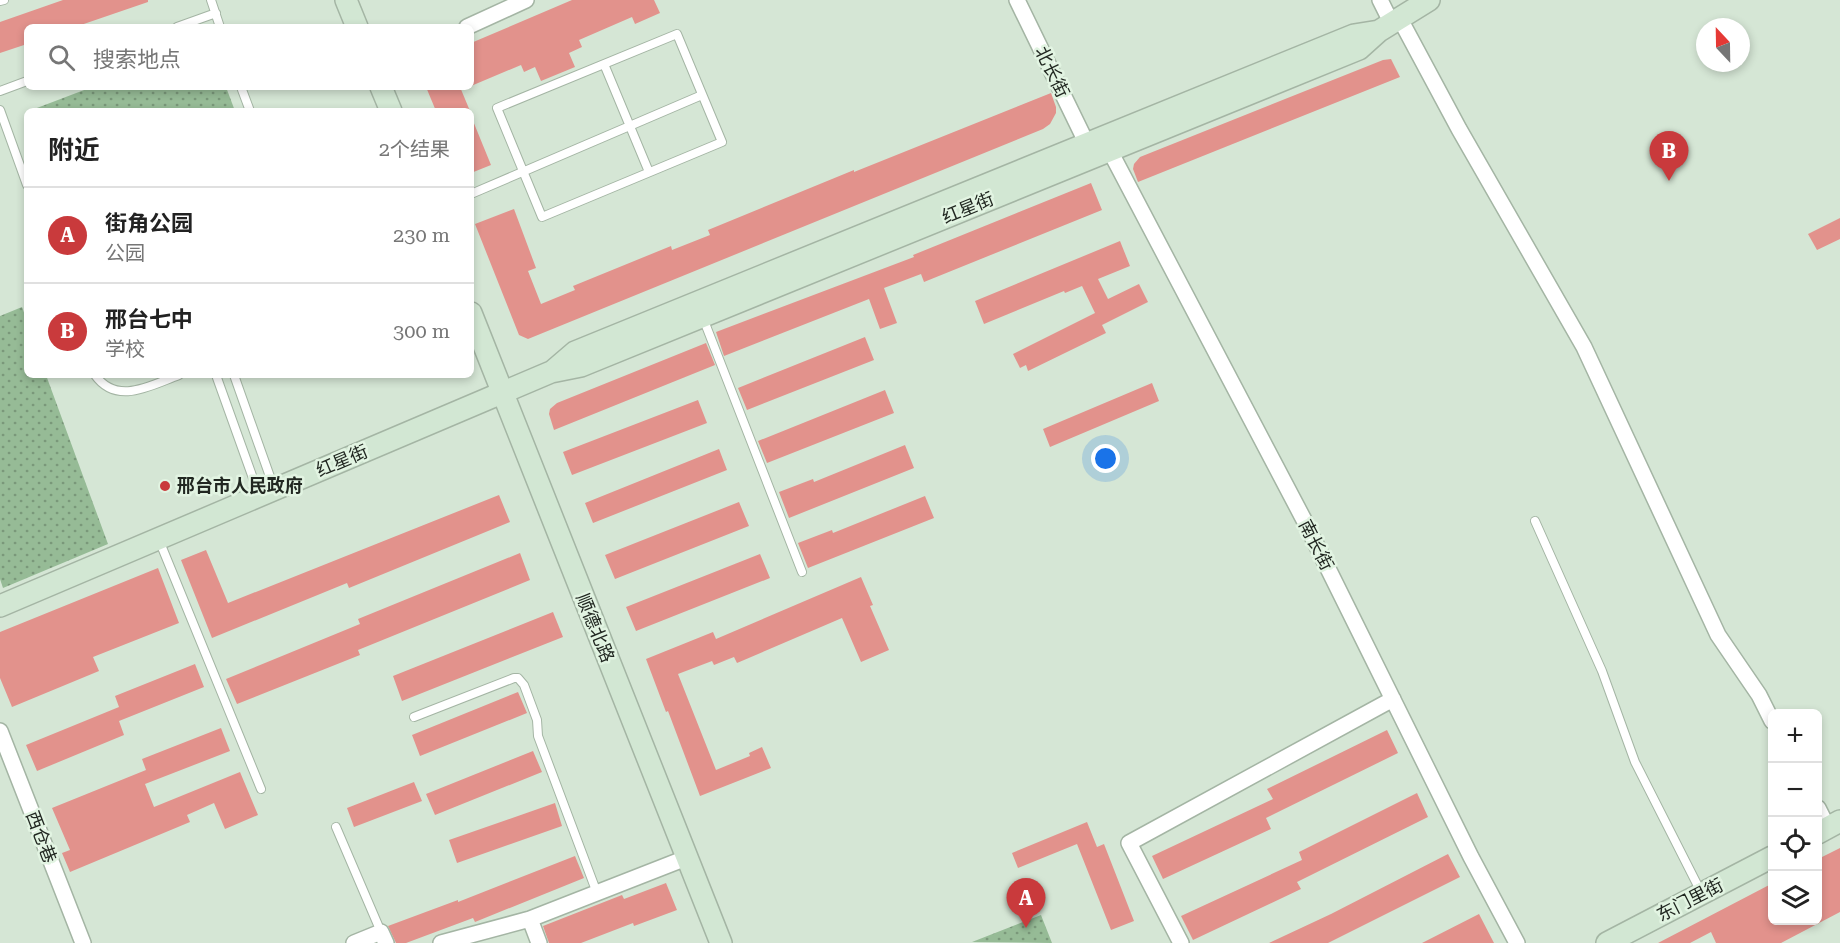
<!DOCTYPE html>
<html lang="zh">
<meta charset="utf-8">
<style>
body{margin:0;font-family:"Roboto Serif","Noto Sans SC",serif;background:#f2f2f2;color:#222}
.controls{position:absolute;right:18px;bottom:18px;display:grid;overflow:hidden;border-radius:9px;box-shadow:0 3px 9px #0003}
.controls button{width:54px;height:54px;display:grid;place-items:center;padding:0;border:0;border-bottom:2px solid #e0e0e0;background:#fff;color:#222;font:30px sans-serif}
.compass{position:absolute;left:1696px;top:18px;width:54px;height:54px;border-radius:50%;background:#fff;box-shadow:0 3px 9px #0003;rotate:338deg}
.you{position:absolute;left:1106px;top:459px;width:21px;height:21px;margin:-15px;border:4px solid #fff;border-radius:50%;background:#1a73e8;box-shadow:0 0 0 9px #1a73e833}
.badge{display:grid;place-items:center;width:39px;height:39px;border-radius:50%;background:#c93a3c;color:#fff;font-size:20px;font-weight:700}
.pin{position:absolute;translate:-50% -50px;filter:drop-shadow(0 2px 3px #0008)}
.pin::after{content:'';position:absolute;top:32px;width:21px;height:18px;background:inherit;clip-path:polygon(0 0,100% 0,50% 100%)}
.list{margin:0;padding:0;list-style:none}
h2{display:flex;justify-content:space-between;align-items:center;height:78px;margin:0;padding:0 24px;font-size:26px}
h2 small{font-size:20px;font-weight:400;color:#767676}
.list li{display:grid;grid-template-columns:39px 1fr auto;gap:18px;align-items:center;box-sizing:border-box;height:96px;padding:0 24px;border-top:2px solid #e0e0e0}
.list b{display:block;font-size:22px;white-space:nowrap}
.list p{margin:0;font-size:20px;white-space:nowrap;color:#767676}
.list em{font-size:20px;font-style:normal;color:#767676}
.icon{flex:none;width:33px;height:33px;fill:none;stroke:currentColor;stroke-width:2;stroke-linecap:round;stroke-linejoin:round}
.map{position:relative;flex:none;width:1840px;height:943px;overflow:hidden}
.search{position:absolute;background:#fff;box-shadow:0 3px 9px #0003;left:24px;top:24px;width:450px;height:66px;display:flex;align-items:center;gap:15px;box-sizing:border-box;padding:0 21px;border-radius:9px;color:#767676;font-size:22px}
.panel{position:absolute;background:#fff;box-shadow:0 3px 9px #0003;left:24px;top:108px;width:450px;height:270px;border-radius:9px}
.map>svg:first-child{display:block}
</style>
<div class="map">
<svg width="1840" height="943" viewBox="0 0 1840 943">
<defs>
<pattern id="park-dots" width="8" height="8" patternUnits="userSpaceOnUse" patternTransform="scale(1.5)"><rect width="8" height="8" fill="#96bb96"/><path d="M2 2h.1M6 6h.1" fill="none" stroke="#7a987a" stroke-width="1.8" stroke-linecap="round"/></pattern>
</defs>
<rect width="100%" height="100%" fill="#d5e6d5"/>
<path fill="url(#park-dots)" d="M92 87H226L235 111H29Z
M22 307 27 321V375H46L108 544 3 588 0 579V316Z
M1041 915 1052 943 972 942Z"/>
<path fill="#e2928c" d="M63 0H148V2L75 27H27V44L0 53V22Z
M572 0H654L660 13 635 24 632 17 579 40 582 47 569 53 575 67 541 81 535 67 524 72 521 65 471 86V43Z
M1391 59 1400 77 1138 182 1133 169 1134 164 1140 157 1383 60Z
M426 87H460L470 111H436Z
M1051 93 1056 107V113L1050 124 1043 129 528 339 519 335 475 224 514 209 536 268 528 271 541 304 575 290 573 286 671 246 672 250 710 235 708 230 854 170V172Z
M471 116 491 165 471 173Z
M1091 183 1102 210 924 282 921 274 884 288 897 323 880 329 869 299 724 356 716 332 914 257 913 255Z
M1840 218V239L1817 250 1808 234Z
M1120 241 1130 266 1098 279 1108 299 1139 284 1148 302 1102 325 1106 333 1028 371 1026 365 1020 368 1013 354 1095 313 1082 286 1065 293 1064 291 984 324 975 301Z
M865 337 874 360 747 410 738 388Z
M706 343 715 365 554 430 549 414 550 409 557 403Z
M1152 383 1159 401 1050 447 1043 429Z
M885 390 894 413 767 463 758 441Z
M698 400 707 423 572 475 563 452Z
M905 445 914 468 789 518 779 492 813 479 814 482Z
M719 449 727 470 593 523 585 503Z
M499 495 510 522 349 588 347 583 212 638 181 560 206 550 228 603Z
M925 496 934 518 808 568 798 543 832 530 833 533Z
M739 502 749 526 615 579 605 555Z
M520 553 530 580 358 650 360 655 237 704 226 679 360 624 358 619Z
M760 554 770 578 636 631 626 607Z
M158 568 179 623 93 657 99 671 12 707 0 678V632Z
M861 577 873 605 870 606 889 650 861 662 842 618 737 663 734 657 714 665 712 661 678 674 716 770 750 756 749 753 762 747 771 768 700 796 668 711 666 712 646 659 713 632 716 639Z
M553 612 563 637 402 701 393 676Z
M195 664 204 687 119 721 124 735 37 771 26 745 119 707 115 696Z
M518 692 527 713 420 756 412 735Z
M221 728 230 751 145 784 154 807 240 772 258 815 225 829 214 803 187 815 190 822 70 872 62 853 70 850 52 808 146 770 142 759Z
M1387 730 1398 753 1266 818 1271 829 1163 879 1152 856 1273 799 1267 789Z
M533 751 542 772 435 815 426 794Z
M414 782 422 801 354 827 347 808Z
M1417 793 1428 817 1297 882 1301 889 1193 940 1181 916 1302 860 1299 852Z
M555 803 562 826 457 863 449 840Z
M1087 822 1097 847 1104 844 1134 921 1111 930 1077 844 1018 868 1012 853Z
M1840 848V912L1781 943H1716L1711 932 1690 943H1658L1773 883V921H1818V859Z
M1448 854 1460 877 1328 943H1269L1331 914Z
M575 856 584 878 475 922 473 918 406 943H396L388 926 458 900V902Z
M666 883 677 910 634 926 633 923 581 943H549L543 926 622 895 624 899Z
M1479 914 1494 943H1422Z"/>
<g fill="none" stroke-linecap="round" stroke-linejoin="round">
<g stroke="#a4b5a4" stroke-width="10">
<path id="lane" d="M211 0 220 27
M0 1 4 0
M177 27 216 13
M677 34 722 142 542 217 497 108Z
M604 64 649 172
M241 87 250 111
M0 91 27 81
M0 110 27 185
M471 194 702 95
M703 318 802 572
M95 375C117 406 151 385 179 375
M216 375 259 495
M234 375 274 488
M1535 521 1602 671 1635 762 1701 892
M159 540 261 789
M414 717 514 678H518L524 685 537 720 538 736 597 893
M336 827 381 932"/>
</g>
<g stroke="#a4b5a4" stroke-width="18">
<path id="street" d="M1017 0 1087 144
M1380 0 1392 24
M1400 19 1459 129 1584 347 1718 635 1759 695 1772 721
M467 27 526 0
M1110 151 1304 520 1471 857 1517 943
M0 731 83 943
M1818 808 1828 828
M530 919 539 943
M354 943 381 932 386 943
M441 943 530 919 686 858
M1181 943 1129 843 1393 699"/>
</g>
<g stroke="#a4b5a4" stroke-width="24">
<path id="secondary" d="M346 0 357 27
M381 87 391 111
M471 313 721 943
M554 370 575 352 1354 35 1379 31
M0 606 551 372 581 366 1359 49 1379 31 1429 0
M1818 833 1840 821
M1607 943 1772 857"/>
</g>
<use href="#lane" stroke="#fff" stroke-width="8"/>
<use href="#street" stroke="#fff" stroke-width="15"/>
<use href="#secondary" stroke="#d2e7d3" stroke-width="21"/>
</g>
<circle fill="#c93a3c" stroke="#e2f4e2" stroke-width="2" cx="165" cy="486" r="6"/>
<g text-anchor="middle" stroke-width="5" stroke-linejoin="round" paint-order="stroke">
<g font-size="18" fill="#212721" stroke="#e2f4e2">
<text transform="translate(1052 72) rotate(64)" y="6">北长街</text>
<text transform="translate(968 208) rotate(-22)" y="6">红星街</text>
<text transform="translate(342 461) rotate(-23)" y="6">红星街</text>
<text transform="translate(1316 545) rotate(63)" y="6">南长街</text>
<text transform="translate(595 628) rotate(68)" y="6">顺德北路</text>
<text transform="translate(41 837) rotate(69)" y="6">西仓巷</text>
<text transform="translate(1690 900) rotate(-27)" y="6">东门里街</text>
</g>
<g font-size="18" font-weight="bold" fill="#212721" stroke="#e2f4e2" text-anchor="start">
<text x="177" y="492">邢台市人民政府</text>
</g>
</g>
</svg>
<div class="controls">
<button>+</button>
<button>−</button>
<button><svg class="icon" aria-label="locate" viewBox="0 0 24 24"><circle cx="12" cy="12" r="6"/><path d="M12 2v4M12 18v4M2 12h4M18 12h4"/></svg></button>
<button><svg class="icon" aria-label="layers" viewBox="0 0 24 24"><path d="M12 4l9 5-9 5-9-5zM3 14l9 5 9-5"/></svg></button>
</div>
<svg class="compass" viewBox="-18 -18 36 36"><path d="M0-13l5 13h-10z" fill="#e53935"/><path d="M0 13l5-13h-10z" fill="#767676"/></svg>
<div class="you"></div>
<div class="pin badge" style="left:1026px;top:928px">A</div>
<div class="pin badge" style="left:1669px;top:181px">B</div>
<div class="search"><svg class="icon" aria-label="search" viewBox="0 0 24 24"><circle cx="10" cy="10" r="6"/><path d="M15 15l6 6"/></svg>搜索地点</div>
<section class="panel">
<h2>附近<small>2个结果</small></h2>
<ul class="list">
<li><span class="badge">A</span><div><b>街角公园</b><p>公园</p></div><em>230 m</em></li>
<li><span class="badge">B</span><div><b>邢台七中</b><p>学校</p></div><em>300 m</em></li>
</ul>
</section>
</div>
